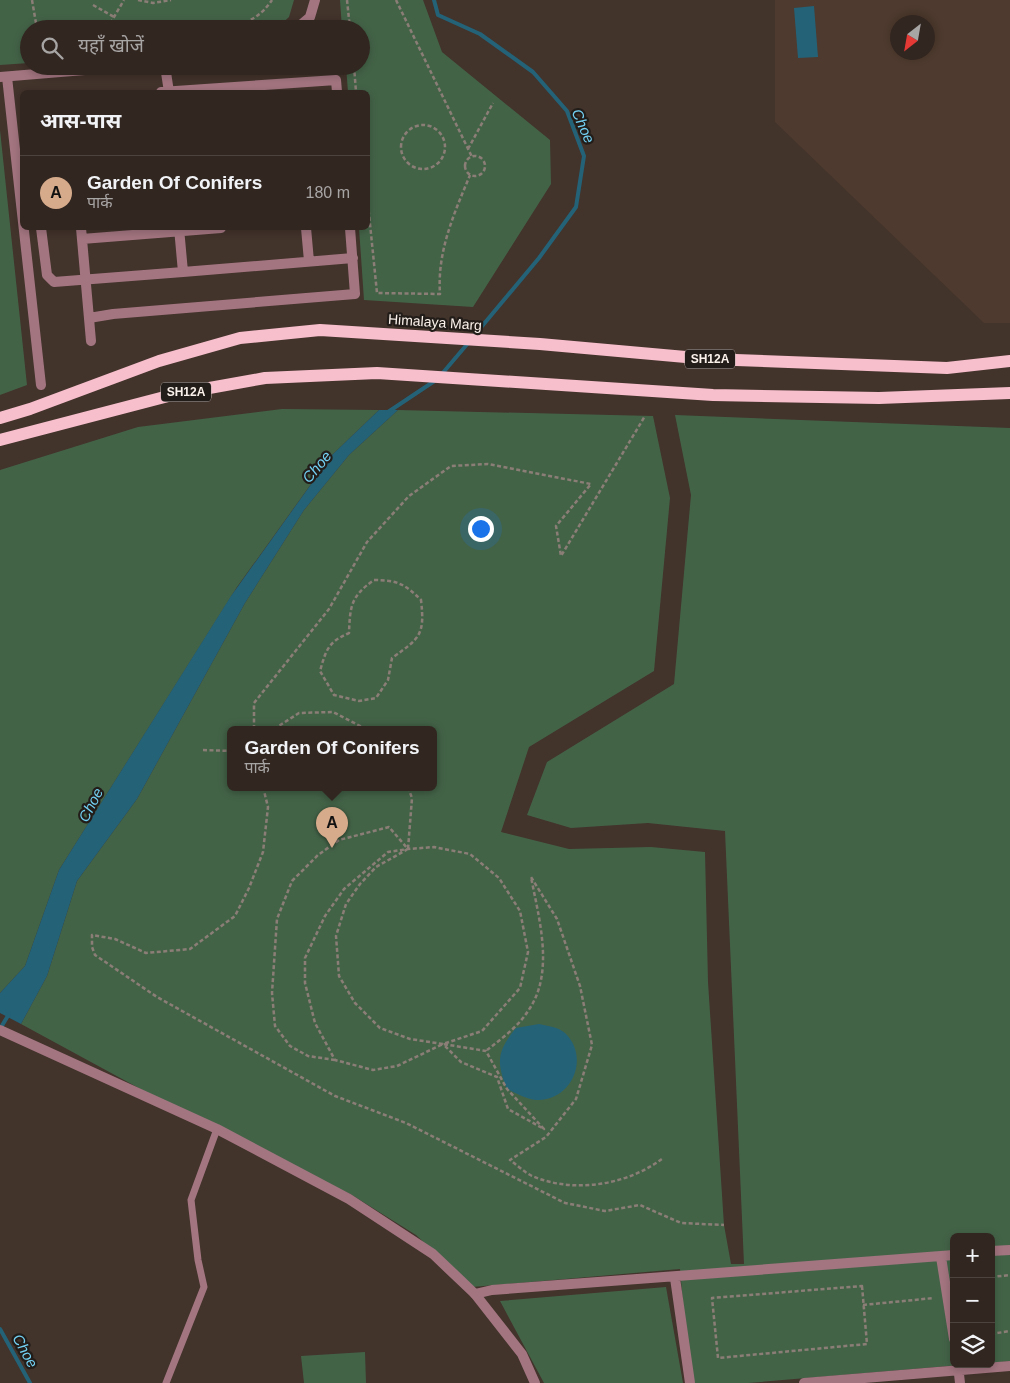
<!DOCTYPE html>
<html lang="hi">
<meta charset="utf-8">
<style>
body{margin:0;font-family:Arial,"Noto Sans Devanagari",sans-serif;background:#3d322d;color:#f1f3f6}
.controls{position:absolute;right:15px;bottom:15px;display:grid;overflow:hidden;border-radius:8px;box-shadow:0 2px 8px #0003}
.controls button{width:45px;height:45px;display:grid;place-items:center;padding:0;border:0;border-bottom:1px solid #4d433e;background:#322620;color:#f1f3f6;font:25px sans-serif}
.compass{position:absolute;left:890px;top:15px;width:45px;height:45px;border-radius:50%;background:#322620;box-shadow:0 2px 8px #0003;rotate:211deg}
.you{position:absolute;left:480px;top:528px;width:18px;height:18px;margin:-12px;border:4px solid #fff;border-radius:50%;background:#1a73e8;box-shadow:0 0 0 8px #1a73e833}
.badge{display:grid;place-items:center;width:32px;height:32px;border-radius:50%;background:#d6ab8b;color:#111;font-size:16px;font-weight:700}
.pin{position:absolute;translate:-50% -41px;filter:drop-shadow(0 1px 2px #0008)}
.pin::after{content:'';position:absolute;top:26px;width:18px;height:15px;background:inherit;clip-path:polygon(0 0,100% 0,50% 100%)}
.popup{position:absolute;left:227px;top:726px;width:210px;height:65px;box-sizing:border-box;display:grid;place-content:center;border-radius:8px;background:#322620;filter:drop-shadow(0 1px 4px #0005);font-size:16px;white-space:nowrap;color:#a8a5a5}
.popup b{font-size:19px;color:#f1f3f6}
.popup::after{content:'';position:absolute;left:50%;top:100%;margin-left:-10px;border:10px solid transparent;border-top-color:#322620}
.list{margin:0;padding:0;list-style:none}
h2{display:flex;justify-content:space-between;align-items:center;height:65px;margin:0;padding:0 20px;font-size:21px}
h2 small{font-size:16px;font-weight:400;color:#a8a5a5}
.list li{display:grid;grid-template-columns:32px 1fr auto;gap:15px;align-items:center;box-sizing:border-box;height:75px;padding:0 20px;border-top:1px solid #4d433e}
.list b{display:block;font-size:19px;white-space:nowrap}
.list p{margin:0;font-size:16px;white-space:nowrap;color:#a8a5a5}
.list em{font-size:16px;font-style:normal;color:#a8a5a5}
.icon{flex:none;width:28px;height:28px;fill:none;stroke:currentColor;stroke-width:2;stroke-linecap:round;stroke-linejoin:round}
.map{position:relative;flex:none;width:1010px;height:1383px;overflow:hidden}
.search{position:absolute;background:#322620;box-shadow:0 2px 8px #0003;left:20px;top:20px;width:350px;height:55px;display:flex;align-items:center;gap:12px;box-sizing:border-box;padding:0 18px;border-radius:28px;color:#a8a5a5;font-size:19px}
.panel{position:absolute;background:#322620;box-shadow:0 2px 8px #0003;left:20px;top:90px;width:350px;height:140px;border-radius:8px}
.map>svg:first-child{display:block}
</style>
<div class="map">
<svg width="1010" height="1383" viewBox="0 0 1010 1383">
<rect width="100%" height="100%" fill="#42332b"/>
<path fill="#4e3a2e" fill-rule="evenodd" d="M775 0H1010V323H984L775 122ZM898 22H928V52H898Z"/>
<path fill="#436347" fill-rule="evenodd" d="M0 0H294L289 17 276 29H29V63L0 65Z
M340 0H423L442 52 550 140 551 184 473 307 364 300 359 228H368V92H348L346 66H361V29H342Z
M0 130 27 385 0 395Z
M282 409 379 410 332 455 237 587 59 870 25 966 0 993V470L138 427Z
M398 410 653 416 670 498 654 671 529 747 501 832 569 849 651 847 705 852 708 982 724 1225 731 1264H744L725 831 648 823 571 828 527 815 547 762 674 684 691 495 675 415 1010 428V1361L991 1363V1237H954V1364H972L748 1383H690L680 1269 472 1287 416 1235 352 1195 216 1130 21 1024 47 976 77 881 137 799 245 603 304 510 349 455ZM231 729H433V787H231Z
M666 1287 683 1383H544L500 1301Z
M365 1352 366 1383H304L301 1356Z"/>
<path fill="#246278" d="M814 6 818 57 798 58 794 8Z
M379 410H398L349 455 304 510 245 603 137 799 77 881 47 976 21 1024 0 1013V993L25 966 59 870 231 596 332 455Z
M539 1024C548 1026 558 1027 565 1033 591 1058 571 1102 536 1100 526 1099 516 1093 507 1089 496 1062 497 1051 516 1028Z"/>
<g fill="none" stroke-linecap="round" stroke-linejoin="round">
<path stroke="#246278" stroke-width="4" d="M434 0 438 15 480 34 533 72 567 111 584 156 576 207 539 258 473 337
M441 375 469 342
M388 412 436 380
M0 1029 9 1014
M0 1329 30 1383"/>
<path stroke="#8b7e77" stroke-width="2.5" stroke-dasharray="4 2.5" stroke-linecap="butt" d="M32 0 37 29
M138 0 153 3 171 0
M347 0 350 29
M396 0 472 157
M93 5 114 17
M107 29 124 0
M200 29C230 26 253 28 272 0
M354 66 356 92
M401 147a22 22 0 1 1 44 0a22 22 0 1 1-44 0Z
M468 149 493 103
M465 166a10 10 0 1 1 20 0a10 10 0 1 1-20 0Z
M368 204 377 293 440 294C437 251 454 214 470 175
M374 580C397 580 405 584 421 600 425 635 420 638 392 658L388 680 376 698 359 701 334 695 320 671C326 650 328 642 349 633 350 606 351 596 374 580Z
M254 729V703L329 609 367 542 409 496 451 466 488 464 591 484 556 526 561 556 645 416
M274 729 299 713 333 712 366 729
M203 750 231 751
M263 787 268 807 263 852 249 888 235 916 190 949 146 953 115 939 92 935V947L95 955 157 997 335 1096 406 1123 565 1203 605 1211 640 1205 681 1223 724 1225
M408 787 412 798 408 849
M408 849 376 867 360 884 346 904 336 936 339 976 355 1003 380 1028 410 1039 443 1044 482 1031 520 988 528 952 520 911 499 878 470 854 434 847 408 849 388 852 344 889 325 916 305 958V983L315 1023 335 1060 373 1070 397 1066 443 1044 486 1051 507 1089 544 1129 508 1109 497 1077 461 1062 443 1044
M487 1050C501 1039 518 1027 528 1011 555 973 539 919 531 877L557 919 580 986 592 1045 576 1099 546 1137 510 1160C517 1165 524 1172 532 1176 574 1194 628 1185 663 1158
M335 1060 308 1056 290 1046 275 1026 272 993 277 919 292 881 318 855 339 840 389 827 408 849
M991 1277 1010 1275
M862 1286 867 1344 718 1358 712 1298Z
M863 1305 934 1298
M991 1334 1010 1331"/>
<path stroke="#a37581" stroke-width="7" d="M166 1383 204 1287 198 1260 191 1200 217 1129"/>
<path stroke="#a37581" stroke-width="10" d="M165 66 169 92
M7 77 41 385
M161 92 336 80 337 92
M41 228 47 275 54 282 183 272 179 228
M81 228 91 341
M306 228 309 261
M82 239 221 228
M183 272 353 258
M89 318 113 314 355 294 350 228
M991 1251 1010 1250
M941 1257 954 1339
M675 1278 690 1383
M475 1294 492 1290 954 1255
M958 1365 960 1383
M804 1383 1010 1366"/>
<path stroke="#a37581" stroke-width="10" d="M296 29 310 17 315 0
M0 77 133 66
M0 1030 217 1129 349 1199 433 1254 475 1294 522 1354 535 1383"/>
<path stroke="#f7becc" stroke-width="12" d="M0 418 30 409 159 361 240 338 320 330 540 344 708 359 947 368 1010 361
M0 440 176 394 265 378 377 373 713 395 879 398 1010 393"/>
</g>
<g text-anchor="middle" stroke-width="4.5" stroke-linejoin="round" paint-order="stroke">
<g fill="#231d19" stroke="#bab1ac" stroke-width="1">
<rect x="685" y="349.5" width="50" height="19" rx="4"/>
<rect x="161" y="382.5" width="50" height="19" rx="4"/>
</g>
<g font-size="12" font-weight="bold" fill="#faf1eb">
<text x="710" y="363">SH12A</text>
<text x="186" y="396">SH12A</text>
</g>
<g font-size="14" fill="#faf1eb" stroke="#231d19">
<text transform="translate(435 322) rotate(4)" y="5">Himalaya Marg</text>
</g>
<g font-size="15" font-style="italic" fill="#72d0f3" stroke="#231d19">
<text transform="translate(583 126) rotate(66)" y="5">Choe</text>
<text transform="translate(317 467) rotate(-50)" y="5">Choe</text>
<text transform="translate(91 805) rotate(-63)" y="5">Choe</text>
<text transform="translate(25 1351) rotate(61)" y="5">Choe</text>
</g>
</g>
</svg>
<div class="controls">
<button>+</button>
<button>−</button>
<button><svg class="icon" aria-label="layers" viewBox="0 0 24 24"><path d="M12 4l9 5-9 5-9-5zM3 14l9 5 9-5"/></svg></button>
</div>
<svg class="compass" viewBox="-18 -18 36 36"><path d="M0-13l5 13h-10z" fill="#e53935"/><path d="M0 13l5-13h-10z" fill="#a8a5a5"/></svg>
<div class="you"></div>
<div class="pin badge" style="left:332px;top:848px">A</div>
<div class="popup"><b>Garden Of Conifers</b>पार्क</div>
<div class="search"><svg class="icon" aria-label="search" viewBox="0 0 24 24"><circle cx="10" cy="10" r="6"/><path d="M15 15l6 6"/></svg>यहाँ खोजें</div>
<section class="panel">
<h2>आस-पास<small></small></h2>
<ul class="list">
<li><span class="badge">A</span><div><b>Garden Of Conifers</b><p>पार्क</p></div><em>180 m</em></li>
</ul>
</section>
</div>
